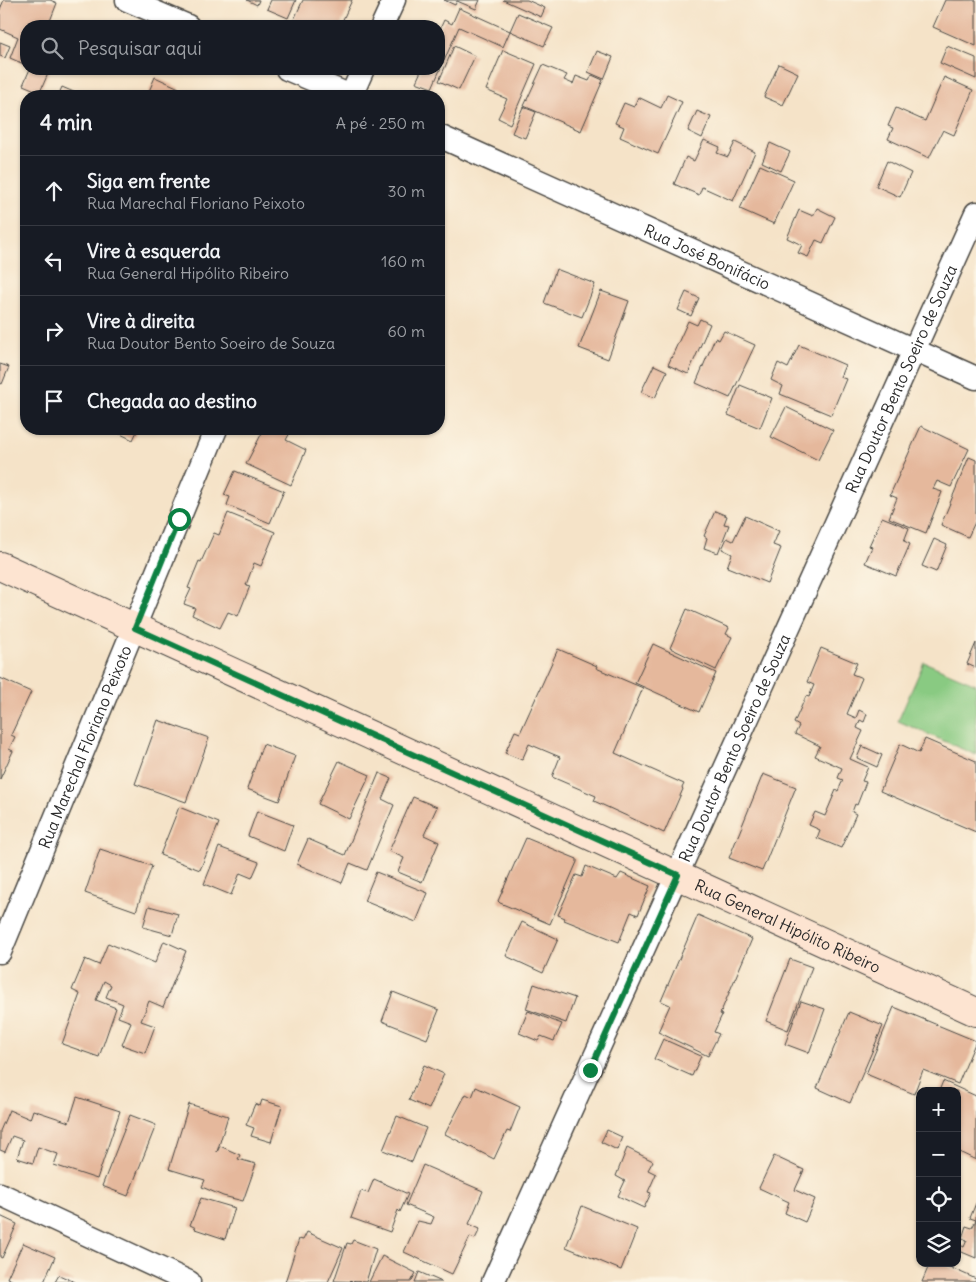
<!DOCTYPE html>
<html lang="pt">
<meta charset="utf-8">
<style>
body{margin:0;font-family:Delius,sans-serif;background:#242831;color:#f1f3f6}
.controls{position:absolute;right:15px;bottom:15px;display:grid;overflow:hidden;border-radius:10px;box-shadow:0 1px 4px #0004}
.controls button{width:45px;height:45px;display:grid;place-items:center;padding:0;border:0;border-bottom:1px solid #363941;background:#171b24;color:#f1f3f6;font:25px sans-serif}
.stop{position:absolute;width:15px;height:15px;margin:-11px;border:4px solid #0b8043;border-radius:50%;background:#fff}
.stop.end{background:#0b8043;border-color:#fff;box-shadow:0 1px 5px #0008}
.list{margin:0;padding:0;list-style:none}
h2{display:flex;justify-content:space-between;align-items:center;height:65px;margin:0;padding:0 20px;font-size:21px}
h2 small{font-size:16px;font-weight:400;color:#9ea1a6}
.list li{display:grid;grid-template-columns:32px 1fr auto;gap:15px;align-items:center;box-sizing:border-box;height:70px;padding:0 20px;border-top:1px solid #363941}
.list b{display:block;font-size:19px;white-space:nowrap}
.list p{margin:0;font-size:16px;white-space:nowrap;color:#9ea1a6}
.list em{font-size:16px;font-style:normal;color:#9ea1a6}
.icon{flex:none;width:28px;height:28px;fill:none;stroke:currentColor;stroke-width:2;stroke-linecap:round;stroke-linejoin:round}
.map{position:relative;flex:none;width:976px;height:1282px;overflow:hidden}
.search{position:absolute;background:#171b24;box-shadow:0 1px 4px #0004;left:20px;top:20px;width:425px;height:55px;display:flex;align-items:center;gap:12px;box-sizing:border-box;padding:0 18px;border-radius:20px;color:#9ea1a6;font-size:19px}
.panel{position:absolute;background:#171b24;box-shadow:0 1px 4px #0004;left:20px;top:90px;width:425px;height:345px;border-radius:20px}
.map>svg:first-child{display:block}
</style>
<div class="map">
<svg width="976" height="1282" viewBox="0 0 976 1282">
<rect width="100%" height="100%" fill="#fcf5e5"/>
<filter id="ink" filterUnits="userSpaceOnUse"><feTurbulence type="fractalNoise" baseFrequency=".02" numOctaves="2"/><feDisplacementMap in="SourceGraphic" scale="10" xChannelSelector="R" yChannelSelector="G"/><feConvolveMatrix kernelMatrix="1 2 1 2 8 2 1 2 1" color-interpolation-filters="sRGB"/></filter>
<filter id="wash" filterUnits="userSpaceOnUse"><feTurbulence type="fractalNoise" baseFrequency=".0096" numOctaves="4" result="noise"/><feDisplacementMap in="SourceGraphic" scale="20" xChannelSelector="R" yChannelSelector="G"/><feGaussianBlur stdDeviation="1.12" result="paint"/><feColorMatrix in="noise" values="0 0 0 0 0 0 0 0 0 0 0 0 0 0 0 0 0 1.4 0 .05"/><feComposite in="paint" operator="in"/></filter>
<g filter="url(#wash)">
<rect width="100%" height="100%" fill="#f5e3c8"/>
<path fill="#89ca82" stroke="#5a7a56" d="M924 662 976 684V755L898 721Z"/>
<g id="blocks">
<path fill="#e5b89c" d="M4 0H50L57 3 48 26H26V65L10 58 18 37 0 29V9Z
M247 0H259L257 5Z
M271 0H296L288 18 267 9Z
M303 0H352L340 26H291Z
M444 0H480L476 9 457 1 455 5Z
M503 0H527L545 8 541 17Z
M945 0H976V46L933 27Z
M459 8 510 31 518 13 553 28 544 46 510 31 503 47 459 27 432 88 416 82 422 69H439V31L444 20 452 24Z
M0 42 10 46 5 58 0 56Z
M454 46 475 56 459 90 439 81Z
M947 46 976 58V79L940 63Z
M503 50 536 64 510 124 498 118 507 99 486 90Z
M597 51 613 57 604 79 588 72Z
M779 64 798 73 783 105 764 97Z
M543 65 567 75 564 80 573 84 576 76 589 81 592 75 603 80 581 131 524 106Z
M30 69H50L40 92 23 85Z
M155 77 179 88 175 96H147Z
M944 77 973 90 954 135 943 130 929 158 888 139 893 128 888 126 896 108 925 121Z
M62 87 83 96H58Z
M667 95 682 102 658 154 620 137 624 127 615 123 624 103 634 107 638 97 661 108Z
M523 107 536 112 525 138 512 133Z
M697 111 711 117 702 138 688 131Z
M704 140 720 147 717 153 728 157 735 142 755 152 733 201 702 187 699 195 674 184 686 157 694 161Z
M770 143 790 152 781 171 762 162Z
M887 161 911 173 900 197 876 186Z
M760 165 794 180 774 224 740 209Z
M817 208 835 217 823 243 816 240 808 257 798 253 802 245 787 238 799 210 813 216Z
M556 269 595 284 582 317 544 303Z
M601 291 629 301 608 359 579 348Z
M686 292 699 298 691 316 678 310Z
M700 319 710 324 688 374 668 365 688 321 697 325Z
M724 331 755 345 730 398 696 383 715 338 719 340Z
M799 345 845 365 840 377 846 379 831 415 780 394 783 386 771 380 778 363 788 368Z
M0 364 9 367 2 384 0 383Z
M654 365 667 371 655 398 641 392Z
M740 385 772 398 760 428 728 415Z
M786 407 833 430 818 460 771 437Z
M921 426 969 449 951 487 937 481 933 489 942 492 926 533 889 518 897 498 890 495Z
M110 429H138L133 440Z
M264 429H292L286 440 306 450 291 485 246 464Z
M969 457 976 460V520L968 537 941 525Z
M235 471 284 491 270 523 227 505 230 497 224 495Z
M715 511 727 516 724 524 729 525 718 553 704 548 707 538 704 536Z
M228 513 275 532 261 566 254 563 246 585 250 586 238 616 228 612 220 628 192 615 195 608 184 604 191 589 188 588 199 561 201 562 214 533 219 535Z
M745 516 779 531 773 545 781 548 767 583 727 567 732 554 722 549 727 538 733 541Z
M882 517 909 528 904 541 910 544 896 576 865 563 872 547 869 546Z
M934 539 947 545 936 572 922 566Z
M687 609 729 628 726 634 732 637 716 670 670 648Z
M976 643V668L967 664Z
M653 644 716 673 699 712 635 683Z
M821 648 857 663 852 674 862 678 847 714 856 718 859 710 867 714 864 722 860 720 857 728 863 731 850 759 868 767 862 781 866 782 857 805 855 804 852 812 856 814 841 848 817 838 820 830 809 825 815 812 825 816 836 790 838 791 843 780 838 778 842 768 815 756 820 746 795 734 799 726 794 723 806 696 809 697 814 685 807 682Z
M558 649 597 666 596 668 643 688 615 753 684 784 682 788 683 789 664 833 594 801 596 796 552 777 560 757 529 744 522 760 505 753 515 731 520 733Z
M0 678 31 692 11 735 15 737 9 749 13 751 0 779Z
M158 720 209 738 186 802 135 784Z
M925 739 976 761V832L880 791 900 744 919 753Z
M263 744 295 756 279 801 247 789Z
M862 746 882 755 877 767 857 758Z
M339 761 370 775 349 819 318 804Z
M379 773 391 778 382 799 394 805 367 870 350 863 342 883 297 864 308 839 345 855Z
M763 774 796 787 762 871 729 858Z
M413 797 437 807 424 835 439 842 422 882 398 872 404 858 389 851Z
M179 807 219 823 200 870 160 855Z
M257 811 293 825 284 851 248 836Z
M526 838 577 859V862L550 924 500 903 498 901Z
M219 847 259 862 252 878 240 873 231 895 204 884Z
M100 849 152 866 136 911 85 893Z
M586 866 617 879 621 873 650 886 638 915 631 912 619 942 564 920 565 918 558 915 576 875 582 877Z
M376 872 428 893 416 922 364 901Z
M149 906 178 914 172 935 143 927Z
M698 915 752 939 720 1014 722 1015 714 1032 719 1034 708 1056 658 1032 670 1005 661 1001Z
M522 922 558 939 543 973 506 956Z
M164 941 186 951 163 1007 149 1001 141 1021 155 1026 145 1053 122 1045 131 1022 118 1017 123 1004 106 997 111 985 104 981 96 1000 116 1008 99 1057 62 1044 80 994 72 990 85 959 99 965 108 943 155 963Z
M790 959 812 967 788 1030 766 1021Z
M534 984 575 998 566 1023 526 1009Z
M393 992 439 1010 427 1039 382 1021Z
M801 1001 825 1009 809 1053 785 1044Z
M894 1007 976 1041 958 1084 923 1070 914 1094 866 1074Z
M528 1011 562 1024 554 1041 541 1036 538 1041 519 1033Z
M849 1012 883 1026 850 1103 817 1088Z
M663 1039 701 1056 692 1076 654 1059Z
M424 1065 444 1074 429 1109 409 1100Z
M943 1081 976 1096V1160L957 1151V1091H939Z
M476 1087 520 1107 510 1132 507 1131 494 1159 445 1134 466 1094 472 1097Z
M77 1097 120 1111 97 1179 54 1165 58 1154 38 1147 33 1163 17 1158 23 1140 12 1136 5 1152 0 1150V1131L9 1110 30 1119 33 1110 69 1122Z
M262 1100 282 1106 271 1142 251 1136 254 1128 246 1125 255 1104 260 1106Z
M189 1104 228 1116 217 1152 220 1146 240 1155 238 1159 256 1164 243 1201 223 1196 202 1187 205 1180 169 1169Z
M130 1115 156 1125 128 1196 102 1186Z
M397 1116 426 1128 412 1162 383 1150Z
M607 1130 622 1137 617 1150 601 1142Z
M627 1148 653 1161 648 1170 656 1174 648 1192 651 1193 644 1208 618 1196 625 1181 616 1176Z
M774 1156 804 1170 795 1190 815 1199 805 1222 785 1213 789 1202 759 1188Z
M423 1165 483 1191 469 1224 480 1229 475 1239 470 1237 452 1274 404 1252 418 1221 431 1224 434 1217 406 1205Z
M374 1179 408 1194 400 1212 398 1210 390 1232 351 1218 361 1191 368 1193Z
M201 1198 235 1208 225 1239 195 1229 196 1228 190 1225Z
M976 1203V1258L957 1250 958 1244 964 1247 967 1240 962 1238 966 1226 972 1228 976 1220 970 1218Z
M582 1206 637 1229 621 1270 566 1247Z
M0 1216 17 1224 2 1258 0 1257Z
M307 1232 343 1248 328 1282H285L299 1239 303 1240Z
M353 1240 376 1249 366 1282 334 1281 347 1243 351 1244Z
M23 1243 55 1257 44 1282H16L7 1278Z
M382 1256 416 1273 411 1282H369Z
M930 1263H940L976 1279V1282H922Z
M419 1272 442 1282H415Z
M59 1275 75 1282H55Z"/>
</g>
</g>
<g filter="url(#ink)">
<use href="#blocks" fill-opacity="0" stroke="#494743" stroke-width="1"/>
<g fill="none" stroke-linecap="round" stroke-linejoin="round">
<g stroke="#494743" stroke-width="25">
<g id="street">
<path d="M127 0 188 26"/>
<path d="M382 26 394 0"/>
<path d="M287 69 351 96"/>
<path d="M351 96 363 69"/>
<path id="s1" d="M439 136 976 378"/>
<path id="s2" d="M0 952 216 429"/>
<path d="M0 1194 189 1282"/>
<path id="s3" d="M493 1282 976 213"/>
</g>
</g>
<g stroke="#494743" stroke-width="30">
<g id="secondary">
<path id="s4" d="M0 566 976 1012"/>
</g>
</g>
<use href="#street" stroke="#fff" stroke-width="22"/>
<use href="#secondary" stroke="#fde4d1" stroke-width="28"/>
</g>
</g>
<g fill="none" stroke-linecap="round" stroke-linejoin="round" filter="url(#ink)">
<path stroke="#0b8043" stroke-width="6" d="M179 519 135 628 678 875 590 1070"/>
</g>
<g text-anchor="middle" stroke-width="4" stroke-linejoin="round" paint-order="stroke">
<g font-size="16" fill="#2b2b2b" stroke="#fcf5e5">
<text dy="6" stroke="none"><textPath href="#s1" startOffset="294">Rua José Bonifácio</textPath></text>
<text dy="6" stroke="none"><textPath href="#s3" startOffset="991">Rua Doutor Bento Soeiro de Souza</textPath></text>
<text dy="6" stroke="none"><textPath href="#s2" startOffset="222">Rua Marechal Floriano Peixoto</textPath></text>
<text dy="6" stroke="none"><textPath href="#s3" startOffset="586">Rua Doutor Bento Soeiro de Souza</textPath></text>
<text dy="6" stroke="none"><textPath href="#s4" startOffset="866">Rua General Hipólito Ribeiro</textPath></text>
</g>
</g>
</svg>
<div class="controls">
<button>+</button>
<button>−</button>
<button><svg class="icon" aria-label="locate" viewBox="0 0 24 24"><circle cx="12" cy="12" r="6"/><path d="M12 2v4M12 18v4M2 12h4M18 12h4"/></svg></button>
<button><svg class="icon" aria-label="layers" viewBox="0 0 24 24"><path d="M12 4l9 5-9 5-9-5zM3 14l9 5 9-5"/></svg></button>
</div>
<div class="stop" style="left:179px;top:519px"></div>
<div class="stop end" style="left:590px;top:1070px"></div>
<div class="search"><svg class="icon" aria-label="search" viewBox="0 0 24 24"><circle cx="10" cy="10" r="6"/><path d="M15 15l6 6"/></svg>Pesquisar aqui</div>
<section class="panel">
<h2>4 min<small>A pé · 250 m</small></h2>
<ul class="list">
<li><svg class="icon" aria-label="ahead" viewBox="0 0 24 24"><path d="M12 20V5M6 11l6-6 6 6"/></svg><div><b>Siga em frente</b><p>Rua Marechal Floriano Peixoto</p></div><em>30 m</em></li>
<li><svg class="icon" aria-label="left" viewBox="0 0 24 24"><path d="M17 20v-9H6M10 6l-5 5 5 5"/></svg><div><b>Vire à esquerda</b><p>Rua General Hipólito Ribeiro</p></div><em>160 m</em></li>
<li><svg class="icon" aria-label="right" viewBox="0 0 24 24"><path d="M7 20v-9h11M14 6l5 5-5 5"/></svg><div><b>Vire à direita</b><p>Rua Doutor Bento Soeiro de Souza</p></div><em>60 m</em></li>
<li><svg class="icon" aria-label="arrive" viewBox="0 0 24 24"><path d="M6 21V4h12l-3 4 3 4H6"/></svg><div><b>Chegada ao destino</b></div></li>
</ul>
</section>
</div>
